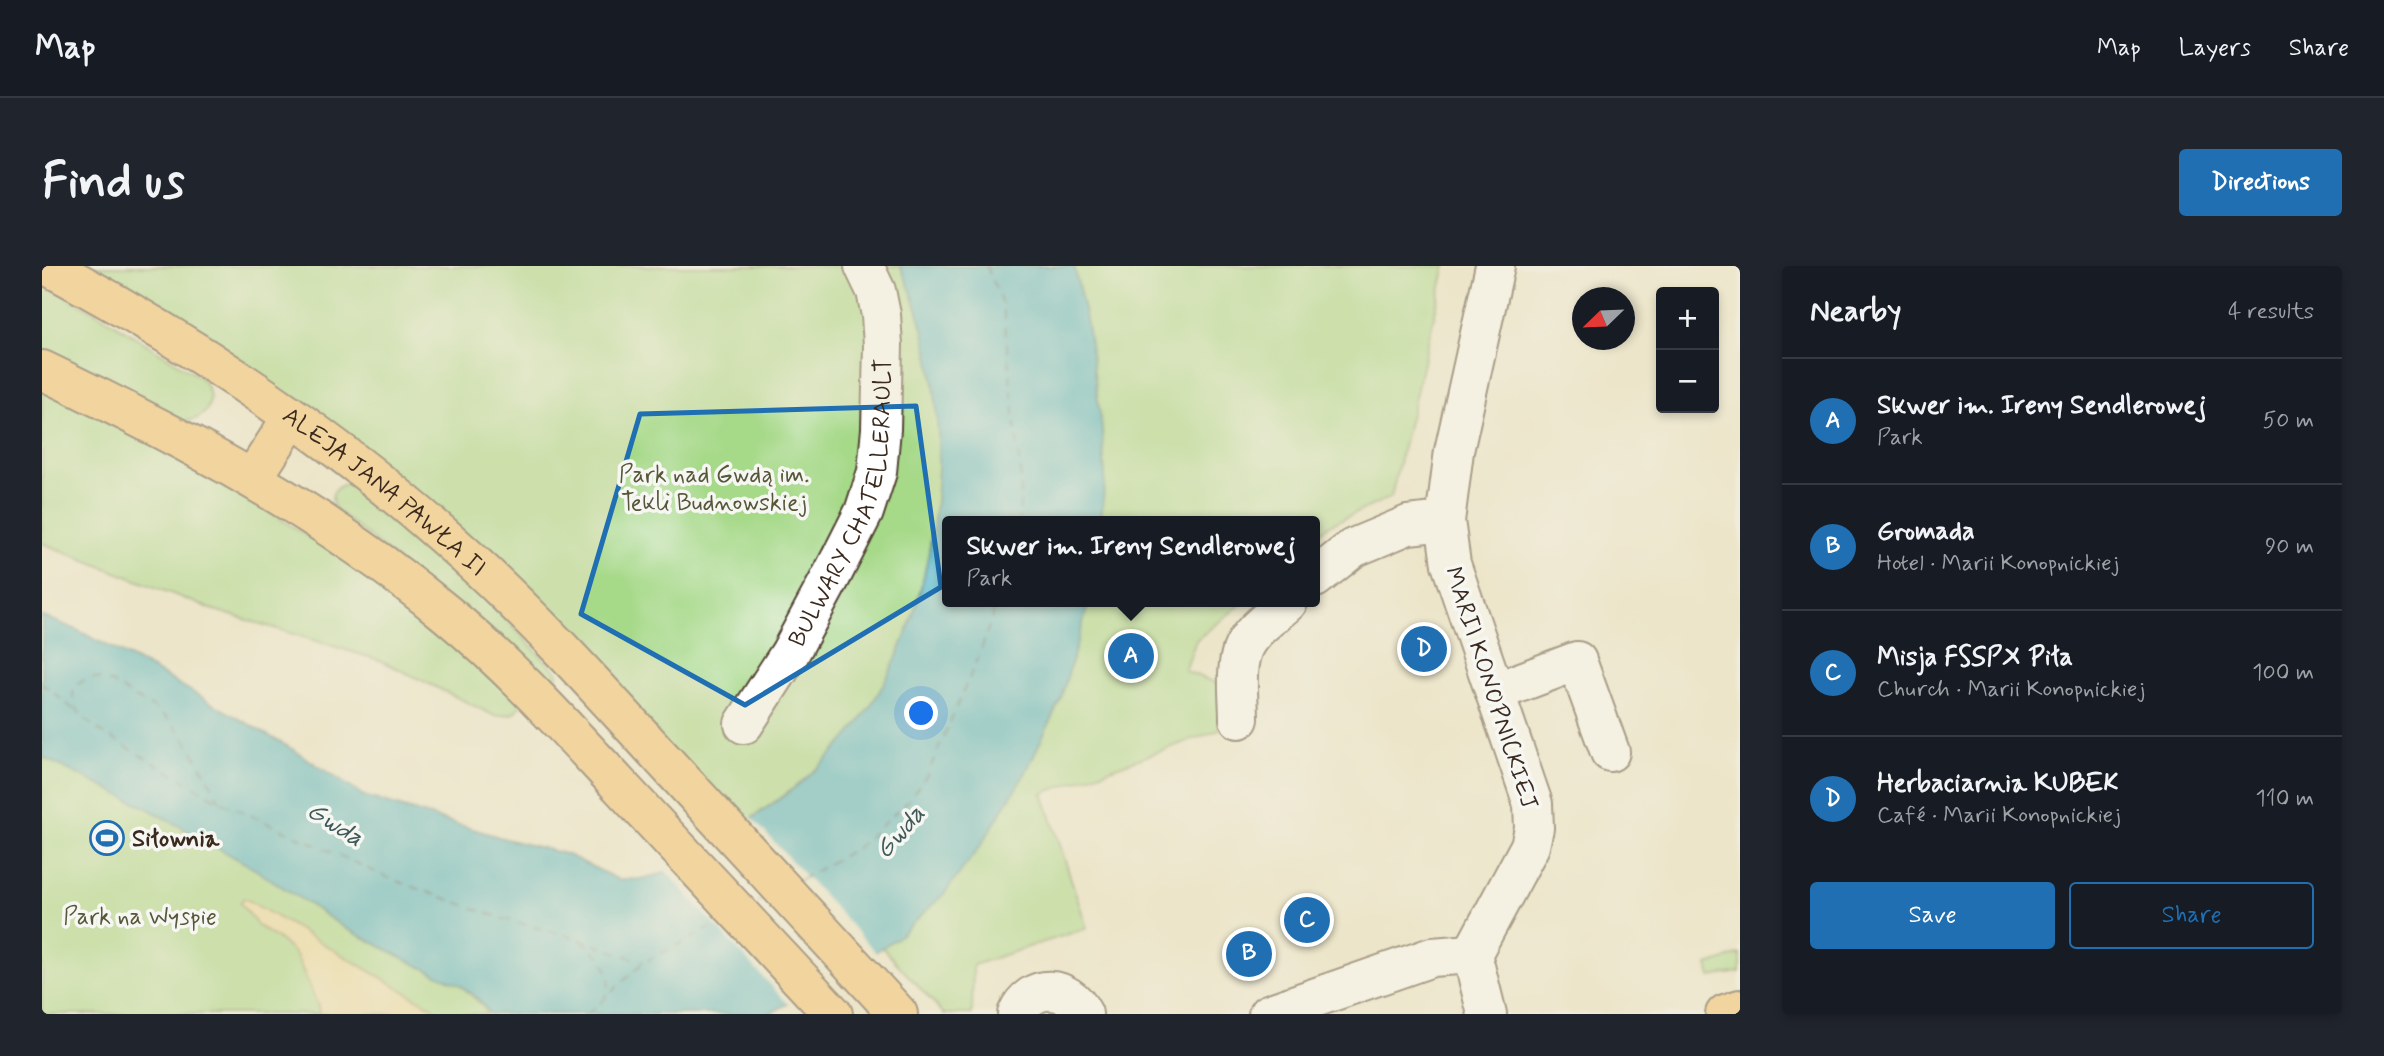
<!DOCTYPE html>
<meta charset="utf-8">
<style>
body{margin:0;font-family:Mynerve,sans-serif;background:#20242c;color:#f1f3f6}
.controls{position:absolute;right:21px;top:21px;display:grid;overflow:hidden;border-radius:7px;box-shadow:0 4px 10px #0003}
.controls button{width:63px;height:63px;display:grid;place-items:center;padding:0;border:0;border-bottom:2px solid #363941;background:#171b24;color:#f1f3f6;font:35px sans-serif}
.compass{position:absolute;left:1530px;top:21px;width:63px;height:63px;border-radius:50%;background:#171b24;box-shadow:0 4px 10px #0003;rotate:247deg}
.you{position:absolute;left:880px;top:448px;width:24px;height:24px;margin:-18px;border:5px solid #fff;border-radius:50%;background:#1a73e8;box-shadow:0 0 0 10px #1a73e833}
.badge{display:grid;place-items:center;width:46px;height:46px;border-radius:50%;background:#1f6fb2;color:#fff;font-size:23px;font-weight:700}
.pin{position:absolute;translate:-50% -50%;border:4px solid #fff;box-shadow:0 2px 7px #0006}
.popup{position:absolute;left:900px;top:250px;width:378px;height:91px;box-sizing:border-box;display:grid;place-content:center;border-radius:7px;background:#171b24;filter:drop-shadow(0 2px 5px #0005);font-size:23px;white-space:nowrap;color:#9ea1a6}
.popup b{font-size:26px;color:#f1f3f6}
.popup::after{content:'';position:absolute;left:50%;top:100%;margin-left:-14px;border:14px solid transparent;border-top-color:#171b24}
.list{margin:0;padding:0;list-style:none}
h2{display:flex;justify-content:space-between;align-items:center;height:91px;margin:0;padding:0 28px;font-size:30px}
h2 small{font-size:23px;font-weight:400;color:#9ea1a6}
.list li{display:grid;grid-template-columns:46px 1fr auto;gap:21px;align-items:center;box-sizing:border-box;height:126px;padding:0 28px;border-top:2px solid #363941}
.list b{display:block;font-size:26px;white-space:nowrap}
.list p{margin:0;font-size:23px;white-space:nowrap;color:#9ea1a6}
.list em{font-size:23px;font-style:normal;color:#9ea1a6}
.actions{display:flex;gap:14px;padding:21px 28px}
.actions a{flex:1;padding:16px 0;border:2px solid #1f6fb2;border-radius:7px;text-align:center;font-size:24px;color:#1f6fb2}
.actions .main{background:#1f6fb2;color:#fff}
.map{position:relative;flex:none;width:1698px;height:748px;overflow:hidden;border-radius:7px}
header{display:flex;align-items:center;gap:42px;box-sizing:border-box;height:98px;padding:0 35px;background:#171b24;border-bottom:2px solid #363941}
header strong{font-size:33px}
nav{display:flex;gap:38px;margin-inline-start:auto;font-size:24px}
.intro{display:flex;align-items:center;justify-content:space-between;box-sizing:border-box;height:168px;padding:0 42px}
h1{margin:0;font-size:49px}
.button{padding:18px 32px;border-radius:7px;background:#1f6fb2;color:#fff;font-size:24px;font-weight:700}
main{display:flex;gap:42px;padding:0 42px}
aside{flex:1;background:#171b24;border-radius:7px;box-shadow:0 4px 10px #0003}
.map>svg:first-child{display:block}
</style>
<header>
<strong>Map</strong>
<nav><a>Map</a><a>Layers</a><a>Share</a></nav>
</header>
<div class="intro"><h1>Find us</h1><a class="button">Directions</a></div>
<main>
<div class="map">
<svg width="1698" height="748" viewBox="0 0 1698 748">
<rect width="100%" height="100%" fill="#f6f6f2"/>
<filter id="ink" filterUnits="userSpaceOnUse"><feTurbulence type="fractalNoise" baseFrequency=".0143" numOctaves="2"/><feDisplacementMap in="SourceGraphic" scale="14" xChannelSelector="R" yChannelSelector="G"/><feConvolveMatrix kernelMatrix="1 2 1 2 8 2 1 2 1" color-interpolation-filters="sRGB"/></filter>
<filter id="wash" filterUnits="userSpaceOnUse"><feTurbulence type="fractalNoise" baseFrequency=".00686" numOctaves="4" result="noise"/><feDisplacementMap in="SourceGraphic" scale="28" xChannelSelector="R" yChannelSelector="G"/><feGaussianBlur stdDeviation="1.57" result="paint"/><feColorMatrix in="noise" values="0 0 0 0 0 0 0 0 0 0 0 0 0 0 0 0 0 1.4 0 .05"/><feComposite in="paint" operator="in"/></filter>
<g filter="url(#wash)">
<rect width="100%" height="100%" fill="#ece5ca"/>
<path fill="#a6d988" stroke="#708253" stroke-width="2" d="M6 0H858C921 128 904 330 824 449 789 499 739 533 688 566L423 288Z
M1030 0H1404L1349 231 1285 260 1273 271V255H1056Z
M0 17 55 47 159 112C176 131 167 155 141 155L0 86Z
M0 123 144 193 352 325 480 439 470 448 453 450 340 395 169 343 0 277Z
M304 218 311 220 417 306 516 407 514 413 504 415 294 244C286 232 291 221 304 218Z
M1043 336H1202L1154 374 1143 405 1177 418V464L1001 527 1045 662 931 699 930 748H902L838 679Z
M0 491 103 541 208 600 304 663 417 718 442 741 445 748H0Z
M1698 688V706L1669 711 1666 699Z"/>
<path fill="#eeda9e" stroke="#94825e" stroke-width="2" d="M202 632 402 748H277L276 740 254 689 239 675 216 660 198 637Z"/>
<path fill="#46b1c4" stroke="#406e71" stroke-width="2" d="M858 0H1032L1045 58 1060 162 1063 212 1059 255H905V336H1047L1019 432 984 506 939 579 902 628 856 671 796 711 727 748H448L436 733 417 718 375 699 305 663 208 600 103 541 0 491V350L33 363 110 403 252 484 322 530 464 573 524 588 577 614 598 613 619 608C679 571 742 538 791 487 903 374 926 140 858 0Z"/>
<path fill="#ece5ca" d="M707 549 836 689 797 714 748 740 622 603Z"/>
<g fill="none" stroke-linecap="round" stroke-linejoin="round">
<path stroke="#3f5958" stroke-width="2" stroke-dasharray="9 7" stroke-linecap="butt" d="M944 0 961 40 979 214 977 255
M0 417 37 448
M178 535C163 507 145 469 121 449 112 441 99 435 88 429 81 424 73 418 65 415 48 407 24 417 33 439 37 449 46 455 54 463L178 535 349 613 462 653 534 672 602 696
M758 614 816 581 865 536 885 509 938 387 955 336
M715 637 726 632
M539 675C558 687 575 706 563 730
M546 748 602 696 679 657"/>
</g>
</g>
<g filter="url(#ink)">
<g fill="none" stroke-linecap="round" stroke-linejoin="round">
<g stroke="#564638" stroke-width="42">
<g id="minor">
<path d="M1273 312 1311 282 1366 259 1403 255"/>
<path d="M1453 426 1535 395 1568 486"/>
<path d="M1197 453C1197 432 1193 405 1200 385 1207 365 1231 350 1246 336"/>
<path id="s1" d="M702 458 748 387 790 309 822 246 835 206 839 163 841 79 839 49 834 25 822 0"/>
<path d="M975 748C989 716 1026 718 1041 748"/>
<path d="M1226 748 1390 691 1430 688"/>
<path d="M1445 748 1430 688 1488 580 1492 562 1491 538 1409 298 1403 255 1412 185 1453 0"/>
</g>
</g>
<g stroke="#564638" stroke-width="42">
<g id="major">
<path id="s2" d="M6 0C155 80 299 176 424 290 496 355 561 428 627 500 703 583 780 665 856 748"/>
<path d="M0 104C146 174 281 245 406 349 469 401 523 461 578 520 649 596 720 672 791 748"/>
<path d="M211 212 250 151"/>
<path d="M1683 748 1698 743"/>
</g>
</g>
<use href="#minor" stroke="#fff" stroke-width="38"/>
<use href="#major" stroke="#f8bf6c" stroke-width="38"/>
</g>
</g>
<path d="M0 0H1698V748H0ZM874 140 899 321 703 439 539 348 598 148Z" fill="#ece5ca" fill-opacity=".55" fill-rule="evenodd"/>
<path fill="none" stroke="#1f6fb2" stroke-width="5" stroke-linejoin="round" d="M874 140 899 321 703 439 539 348 598 148Z"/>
<defs>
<g id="stadium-ring" transform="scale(1.75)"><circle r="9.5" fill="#f6f6f2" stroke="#1f6fb2" stroke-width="1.5"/><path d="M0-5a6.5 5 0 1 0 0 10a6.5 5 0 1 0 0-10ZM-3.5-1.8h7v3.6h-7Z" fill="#1f6fb2"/></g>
</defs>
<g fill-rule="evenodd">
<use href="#stadium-ring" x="65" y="572"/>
</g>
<g text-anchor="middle" stroke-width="7" stroke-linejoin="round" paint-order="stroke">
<g font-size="24" fill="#565638" stroke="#f6f6f2">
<text x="672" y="216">Park nad Gwdą im.<tspan x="672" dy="28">Tekli Budnowskiej</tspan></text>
<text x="98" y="658">Park na Wyspie</text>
</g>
<g font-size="24" fill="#3b2a1e" stroke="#f6f6f2">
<text dy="8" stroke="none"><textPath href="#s2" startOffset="406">ALEJA JANA PAWŁA II</textPath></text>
<text dy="8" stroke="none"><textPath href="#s1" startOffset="247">BULWARY CHATELLERAULT</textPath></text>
<text transform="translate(1450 422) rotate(72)" y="8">MARII KONOPNICKIEJ</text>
</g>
<g font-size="24" font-weight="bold" fill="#3b2a1e" stroke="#f6f6f2" text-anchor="start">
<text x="90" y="580">Siłownia</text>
</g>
<g font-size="26" font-style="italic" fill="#3f5958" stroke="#f6f6f2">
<text transform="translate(294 557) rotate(32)" y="9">Gwda</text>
<text transform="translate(857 565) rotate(-49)" y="9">Gwda</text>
</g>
</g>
</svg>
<div class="controls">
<button>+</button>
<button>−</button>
</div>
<svg class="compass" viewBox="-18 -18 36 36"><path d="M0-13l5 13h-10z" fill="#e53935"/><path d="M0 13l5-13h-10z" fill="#9ea1a6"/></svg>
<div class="you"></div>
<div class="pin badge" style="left:1089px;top:390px">A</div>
<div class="popup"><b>Skwer im. Ireny Sendlerowej</b>Park</div>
<div class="pin badge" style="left:1207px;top:688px">B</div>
<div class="pin badge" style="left:1265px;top:654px">C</div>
<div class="pin badge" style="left:1382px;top:383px">D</div>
</div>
<aside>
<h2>Nearby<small>4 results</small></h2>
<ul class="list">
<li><span class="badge">A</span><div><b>Skwer im. Ireny Sendlerowej</b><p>Park</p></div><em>50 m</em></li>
<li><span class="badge">B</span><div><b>Gromada</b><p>Hotel · Marii Konopnickiej</p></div><em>90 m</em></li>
<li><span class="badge">C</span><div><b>Misja FSSPX Piła</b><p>Church · Marii Konopnickiej</p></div><em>100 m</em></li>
<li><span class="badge">D</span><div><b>Herbaciarnia KUBEK</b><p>Café · Marii Konopnickiej</p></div><em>110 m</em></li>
</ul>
<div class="actions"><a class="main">Save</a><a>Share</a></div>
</aside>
</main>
